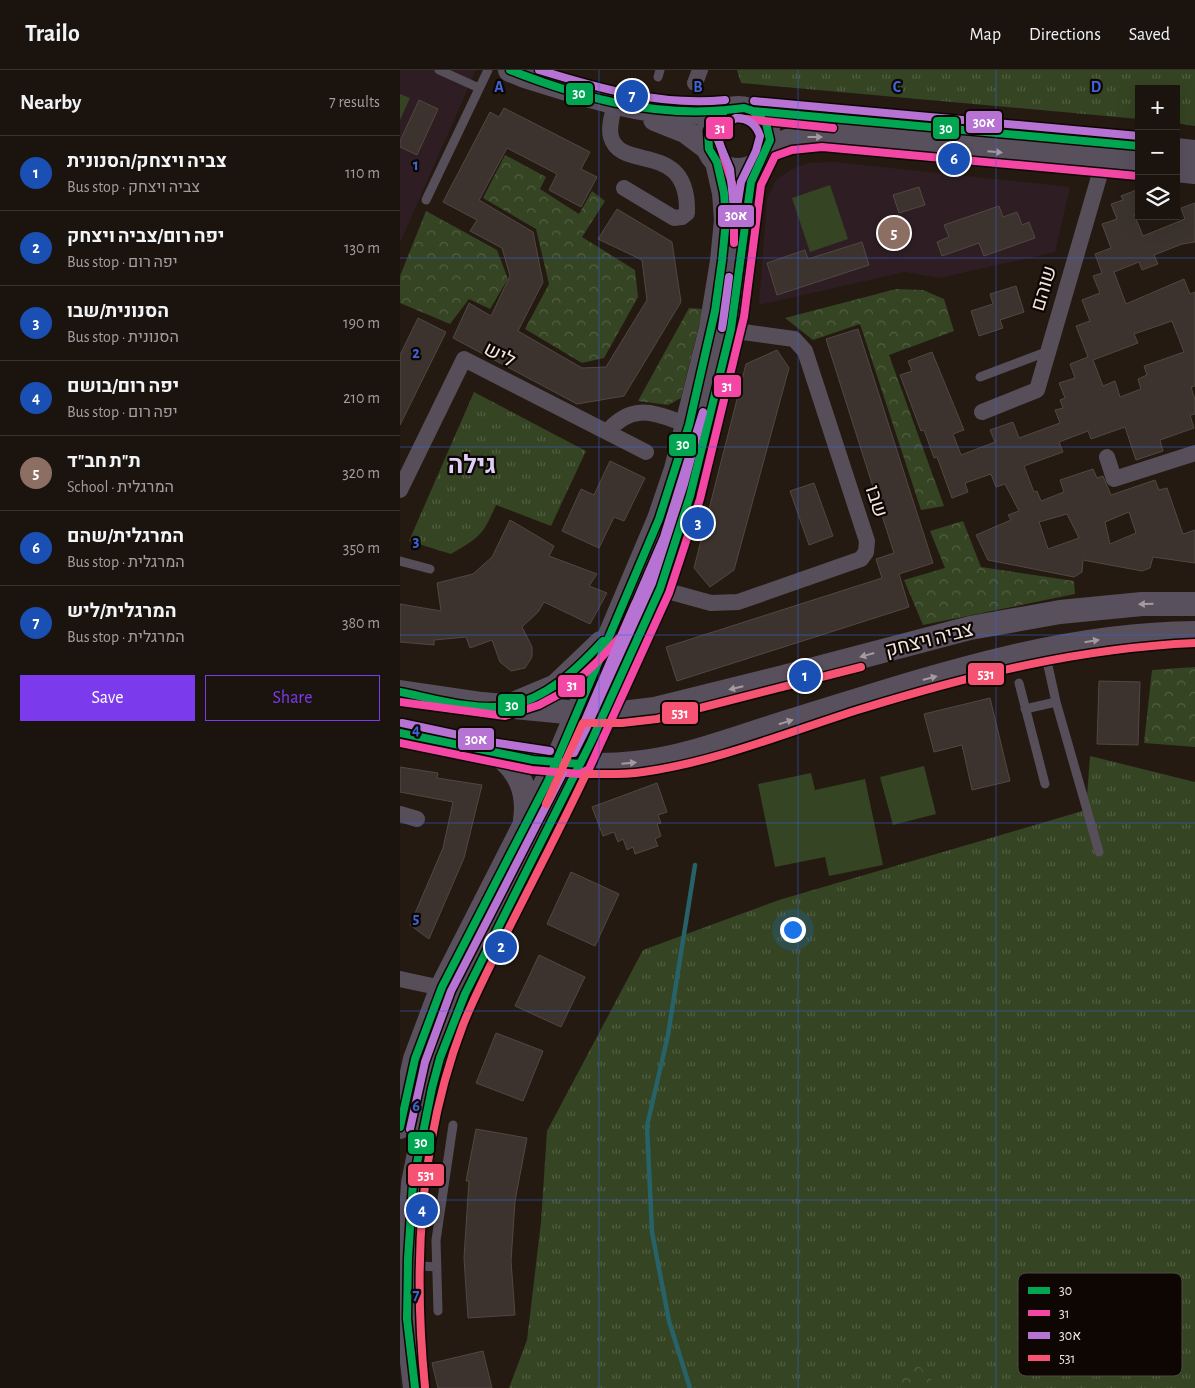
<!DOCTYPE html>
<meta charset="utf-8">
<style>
body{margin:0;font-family:"Alegreya Sans",Heebo,sans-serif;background:#241d17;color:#f1f3f6}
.controls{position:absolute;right:15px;top:15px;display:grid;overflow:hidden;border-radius:0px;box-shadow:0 5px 20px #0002}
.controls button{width:45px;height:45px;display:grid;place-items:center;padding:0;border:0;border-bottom:1px solid #39332e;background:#1b140e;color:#f1f3f6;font:25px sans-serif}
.you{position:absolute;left:392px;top:859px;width:18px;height:18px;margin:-12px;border:4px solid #fff;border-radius:50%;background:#1a73e8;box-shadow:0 0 0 8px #1a73e833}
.badge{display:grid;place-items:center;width:32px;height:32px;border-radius:50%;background:#7c3aed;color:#fff;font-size:16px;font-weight:700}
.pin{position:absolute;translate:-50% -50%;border:2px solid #fff;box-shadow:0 1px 5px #0006}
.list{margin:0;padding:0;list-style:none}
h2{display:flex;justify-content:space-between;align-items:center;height:65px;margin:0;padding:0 20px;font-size:21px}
h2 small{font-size:16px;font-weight:400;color:#a09e9e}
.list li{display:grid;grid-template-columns:32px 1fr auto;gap:15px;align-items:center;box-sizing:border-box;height:75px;padding:0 20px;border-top:1px solid #39332e}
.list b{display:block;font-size:19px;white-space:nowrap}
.list p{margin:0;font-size:16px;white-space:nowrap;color:#a09e9e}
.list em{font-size:16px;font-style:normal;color:#a09e9e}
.actions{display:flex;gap:10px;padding:15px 20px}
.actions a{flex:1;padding:11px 0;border:1px solid #7c3aed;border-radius:0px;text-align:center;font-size:18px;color:#7c3aed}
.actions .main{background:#7c3aed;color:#fff}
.icon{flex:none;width:28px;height:28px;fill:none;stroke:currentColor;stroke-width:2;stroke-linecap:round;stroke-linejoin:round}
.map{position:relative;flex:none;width:795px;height:1318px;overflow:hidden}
header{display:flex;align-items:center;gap:30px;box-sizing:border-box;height:70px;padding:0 25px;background:#1b140e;border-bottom:1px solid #39332e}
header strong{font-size:24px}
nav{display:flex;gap:28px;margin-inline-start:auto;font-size:18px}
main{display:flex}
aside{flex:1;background:#1b140e}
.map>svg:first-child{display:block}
</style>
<header>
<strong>Trailo</strong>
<nav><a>Map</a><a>Directions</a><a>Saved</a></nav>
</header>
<main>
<aside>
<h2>Nearby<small>7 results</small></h2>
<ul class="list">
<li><span class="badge" style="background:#1a4fb4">1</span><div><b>צביה ויצחק/הסנונית</b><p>Bus stop · צביה ויצחק</p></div><em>110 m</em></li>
<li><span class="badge" style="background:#1a4fb4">2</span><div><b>יפה רום/צביה ויצחק</b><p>Bus stop · יפה רום</p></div><em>130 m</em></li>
<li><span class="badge" style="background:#1a4fb4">3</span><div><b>הסנונית/שבו</b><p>Bus stop · הסנונית</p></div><em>190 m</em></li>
<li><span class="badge" style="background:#1a4fb4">4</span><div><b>יפה רום/בושם</b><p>Bus stop · יפה רום</p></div><em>210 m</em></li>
<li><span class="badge" style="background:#8d6e63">5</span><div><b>ת&quot;ת חב&quot;ד</b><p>School · המרגלית</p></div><em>320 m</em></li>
<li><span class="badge" style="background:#1a4fb4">6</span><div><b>המרגלית/שהם</b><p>Bus stop · המרגלית</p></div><em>350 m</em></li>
<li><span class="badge" style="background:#1a4fb4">7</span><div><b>המרגלית/ליש</b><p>Bus stop · המרגלית</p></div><em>380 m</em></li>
</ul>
<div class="actions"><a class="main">Save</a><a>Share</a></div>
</aside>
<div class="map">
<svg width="795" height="1318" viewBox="0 0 795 1318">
<defs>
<pattern id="grass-tufts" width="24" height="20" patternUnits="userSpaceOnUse" patternTransform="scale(1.25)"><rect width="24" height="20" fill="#354422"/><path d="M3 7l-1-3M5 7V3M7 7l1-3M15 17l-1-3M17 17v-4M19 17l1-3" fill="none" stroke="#535f42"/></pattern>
<pattern id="forest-crowns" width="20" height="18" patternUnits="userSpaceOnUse" patternTransform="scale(1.25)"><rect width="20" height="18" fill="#354422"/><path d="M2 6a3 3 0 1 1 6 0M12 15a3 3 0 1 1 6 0" fill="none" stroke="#535f42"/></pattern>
</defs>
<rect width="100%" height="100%" fill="#241a12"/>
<path fill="#2e1e23" d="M0 0H76L0 173Z
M434 92 670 117 655 182 540 208 505 202 359 235 367 129 376 110 390 100 408 93Z"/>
<path fill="url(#grass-tufts)" d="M337 0H795V56L776 53V19H739V49L341 13Z
M74 322 186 381 151 456 96 435C83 465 80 467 51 484L9 471Z
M690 686 795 712V1318H109L127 1270 141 1152 147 1061 243 880 379 830 686 740Z"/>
<path fill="url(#forest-crowns)" d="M105 85 146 107 140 119 179 144 192 121 205 131 182 167 235 200 238 227 204 288 182 293 125 259 149 214 136 159 83 128Z
M26 141 97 180 108 209 90 239 69 229 50 254 0 233V206Z
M496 219 523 220 544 229 554 261 489 285 544 436 521 440 460 254 413 270 385 248Z
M289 238 303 239 281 328 268 335 238 331Z
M563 451 581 497 674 511 675 524 523 555 504 510 545 498 530 461Z
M795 597V677L744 673 752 600Z
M517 1294 539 1318H498L496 1304Z"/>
<path fill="#354422" d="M0 24 10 28 0 50Z
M430 115 448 169 410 182 392 128Z
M524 696 536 744 493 755 480 707Z
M411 703 415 720 465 709 483 795 429 806 425 787 375 797 358 714Z"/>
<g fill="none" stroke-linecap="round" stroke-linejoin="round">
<path stroke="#276268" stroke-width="4.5" d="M290 1318 269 1251 252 1162 247 1056 268 965 295 795"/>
</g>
<path fill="#3c332e" stroke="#524842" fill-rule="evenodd" d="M19 30 38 39 17 85 0 77V71Z
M104 38 190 82 181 99 197 107 181 137 149 120 157 104 107 78 79 130 133 162 143 212 118 261 182 298 206 297 247 230 242 190 198 169 217 139 272 172 281 232 224 326 177 334 53 268 69 233 91 246 110 206 102 178 70 161 77 150 43 132 90 42 99 47Z
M519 117 525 135 499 143 493 125Z
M739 119V142L734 144 743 166 785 149 781 138 795 133V172L782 174 754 185 758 194 742 200 739 192 714 202 726 234 784 209 790 224 795 222V316L791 317 795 330V344L790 345 794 358 760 370 763 381 736 390 725 357 691 369 688 361 659 372 663 382 624 396 634 422 637 421 641 431 664 422 660 410 693 399 697 408 703 406 711 425 755 410 759 420 767 418 783 464 795 460V493L753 487 750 498 742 501 683 490 682 502 674 507 588 490 576 465 611 450 608 445 619 441 605 414 596 417 591 404 565 413 568 422 552 428 537 387 534 388 524 360 521 361 500 305 512 301 508 291 532 282 564 360 553 364 561 385 595 372 590 360 613 352 619 368 660 353 655 340 663 338 660 330 665 328 659 313 675 308 670 294 688 287 676 256 690 251 682 230 700 223 693 206 702 203 695 184 711 178 702 154 717 149 711 134 723 130 721 126ZM772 251 784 282 744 296 747 305 738 309 741 319 720 327 715 311 703 316 693 290 738 273 734 264ZM729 442 736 463 710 474 705 452ZM667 444 679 468 648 479 639 452Z
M599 136 603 147 617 142 622 155 629 152 635 168 584 186 579 173 542 186 537 172 549 167 544 155Z
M462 172 469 195 377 225 367 193 405 180 408 189Z
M616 216 624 242 600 250 603 258 579 266 571 241 593 234 590 224Z
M18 248 46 262 0 355V285Z
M458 259 533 493 499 504 509 537 277 611 266 577 482 508 476 489 494 483 426 269Z
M377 280 389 298 334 500 310 517 294 498 346 294Z
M210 391 245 408 224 451 214 447 199 478 162 461 181 419 194 425Z
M414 413 433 466 409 475 390 421Z
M110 450 154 476 149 486 197 504 189 516 207 523 190 554 144 532 138 542 122 557 132 577V587L125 598 111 601 100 592 92 570 70 578 66 567 34 570V575L0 572V534L41 541 37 513 73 504 92 487Z
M699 611 740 612 738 675 697 674Z
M590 628 610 711 572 720 562 675 534 682 524 644Z
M0 697 38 703 37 708 82 715 64 788 29 869 10 855 43 778 53 732 0 722Z
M257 713 267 742 258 745 261 753 257 754 261 766 255 769 258 776 235 784 233 777 227 780 223 769 218 772 214 762 203 766 192 737Z
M171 802 219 824 195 876 147 854Z
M139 885 185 907 161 957 115 936Z
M96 963 143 981 123 1031 76 1013Z
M76 1059 127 1068 115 1131 111 1191 115 1245 68 1248 64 1188 69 1111H66Z
M83 1281 92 1318H38L32 1293Z"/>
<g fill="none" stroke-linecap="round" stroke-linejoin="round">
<path stroke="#564f59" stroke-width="9" d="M39 0 79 18
M258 7 260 0
M26 130 88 0
M580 307 646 282
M0 491 30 499
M645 582 656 632 699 782
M619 613 645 714
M625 639 656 632
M10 1190 23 1196 36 1197
M38 1241 36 1170 53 1055"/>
<path stroke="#564f59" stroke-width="16" d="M295 13 300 0
M215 33C213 43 208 57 211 67 221 103 289 69 287 143L282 147 274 148 224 118
M582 342 637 320 706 83
M207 362C236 328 260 347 296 357
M707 387 714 409 795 383
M0 420 64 289 246 382
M260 519 311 533 338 532 461 489 466 482 467 471 405 281 394 269 321 259
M0 744 17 749
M0 909 51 920"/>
<path stroke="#59505e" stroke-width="24" d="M110 0 125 6C190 26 257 51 326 40
M307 69a31 31 0 1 1 62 0a31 31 0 1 1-62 0Z
M353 41 739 76
M255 49 285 61 309 79
M368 78 390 70 422 67 739 96
M776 80 795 82
M776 100 795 102
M0 622 82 634 177 643H222L255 639 384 607 570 558 660 542 742 534H795
M113 634 156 616 201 573
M0 663C77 679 156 702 235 693 291 687 346 664 400 648 529 608 658 564 795 563
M98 684C120 701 129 722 125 750
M0 1057 15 989 42 917 156 693 259 449 276 399 311 258 322 191 326 150 324 123 317 92
M15 1318 7 1249 8 1188 13 1113 32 1018 40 988 65 924 191 672 260 519 290 426 331 259 341 193 348 125 351 112 362 89"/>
<g stroke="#0e0603" stroke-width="11">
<path id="bus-1" d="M110 0C178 27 252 47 326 40
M353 41 739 76
M0 622C31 628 75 641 106 636 146 630 177 599 203 571
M0 663 133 690 180 694
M0 1057 15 989 42 917 148 711 259 449 289 355 315 241 322 191 326 150 324 123 317 92 309 79 308 61 312 52 326 40 344 38 353 41 366 53 370 70 351 112 331 259 290 426 260 519 191 672 65 924 40 988 32 1018 13 1113 8 1188 7 1249 15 1318"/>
</g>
<g stroke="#0e0603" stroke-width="11">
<path id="bus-2" d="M334 173V120L318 68 320 57 336 48 433 58
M0 632 105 646 139 635 167 620 198 591 221 566 235 534
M0 673 132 700 180 704 189 699 269 523 300 429 344 247 361 115 375 86 392 80 422 77 738 106"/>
</g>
<g stroke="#0e0603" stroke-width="11">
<path id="bus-3" d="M139 0C201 19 260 36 325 30
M354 31 739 66
M336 48C348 48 356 54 360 66L356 81 341 112 335 149 330 99 317 68 321 57Z
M329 207C327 224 325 241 322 258Z
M303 342 284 414 252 513 185 661 174 683H171L264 467Z
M2 653 91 672 150 681
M10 1059 25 992 51 921 163 703"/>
</g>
<g stroke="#0e0603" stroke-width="11">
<path id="bus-4" d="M146 734 183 653H222L257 649 461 597
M25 1317C13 1196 19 1070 63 955 75 925 90 896 105 866 132 812 160 759 186 704 205 704 224 705 243 702 316 692 391 661 461 639 571 605 680 578 795 573"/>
</g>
<use href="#bus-1" stroke="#00a651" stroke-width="8"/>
<use href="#bus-2" stroke="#f346a5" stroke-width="8"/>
<use href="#bus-3" stroke="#b673d3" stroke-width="8"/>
<use href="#bus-4" stroke="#f65372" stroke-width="8"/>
</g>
<defs><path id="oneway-solid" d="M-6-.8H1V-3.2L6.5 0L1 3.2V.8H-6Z" transform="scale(1.25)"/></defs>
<g fill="#a69a9e">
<use href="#oneway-solid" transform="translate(415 67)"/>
<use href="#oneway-solid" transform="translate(595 82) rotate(5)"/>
<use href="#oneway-solid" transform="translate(746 534) rotate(179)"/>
<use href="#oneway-solid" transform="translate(692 571) rotate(-9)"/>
<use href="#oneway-solid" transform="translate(467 585) rotate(164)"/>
<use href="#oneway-solid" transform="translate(530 608) rotate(-15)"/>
<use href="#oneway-solid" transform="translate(336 618) rotate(167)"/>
<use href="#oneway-solid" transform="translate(386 652) rotate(-17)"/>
<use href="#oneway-solid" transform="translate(229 693) rotate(-5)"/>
</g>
<path fill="none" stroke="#3d65d9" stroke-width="1" stroke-opacity="0.55" d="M199 0V1318M398 0V1318M596 0V1318M0 188H795M0 377H795M0 565H795M0 753H795M0 941H795M0 1130H795"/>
<g text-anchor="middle" stroke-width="4.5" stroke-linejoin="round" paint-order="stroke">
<g font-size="20" fill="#f3e5dd" stroke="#0e0603">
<text transform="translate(643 218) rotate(-73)" y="7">שוהם</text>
<text transform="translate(100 284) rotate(27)" y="7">ליש</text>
<text transform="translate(477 431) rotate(72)" y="7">שבו</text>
<text transform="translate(529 569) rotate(-14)" y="7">צביה ויצחק</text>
</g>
<g font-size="25" font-weight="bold" fill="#ddcffa" stroke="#0e0603">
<text x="72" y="403">גילה</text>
</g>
</g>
<rect x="618" y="1203" width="164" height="103" rx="8" fill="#0e0603" stroke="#534944" stroke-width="1"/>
<rect x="628" y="1217" width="22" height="7" fill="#00a651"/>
<rect x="628" y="1240" width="22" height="6" fill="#f346a5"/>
<rect x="628" y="1262" width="22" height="7" fill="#b673d3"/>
<rect x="628" y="1285" width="22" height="6" fill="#f65372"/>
<g font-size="14" fill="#f3e5dd">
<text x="659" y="1225">30</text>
<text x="659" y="1248">31</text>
<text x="659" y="1270">30א</text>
<text x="659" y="1293">531</text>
</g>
<g font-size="16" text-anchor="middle" font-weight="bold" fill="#3d65d9" stroke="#0e0603" stroke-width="4.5" stroke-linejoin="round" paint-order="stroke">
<text x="99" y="22">A</text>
<text x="298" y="22">B</text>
<text x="497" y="22">C</text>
<text x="696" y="22">D</text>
<text x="16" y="100">1</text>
<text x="16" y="288">2</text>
<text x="16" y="476">3</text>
<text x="16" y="665">4</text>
<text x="16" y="853">5</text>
<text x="16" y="1041">6</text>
<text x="16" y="1230">7</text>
</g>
<g stroke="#0e0603" stroke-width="2">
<rect x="165" y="12" width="29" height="24" rx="5" fill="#00a651"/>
<rect x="565" y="40" width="38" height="24" rx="5" fill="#b673d3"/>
<rect x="305" y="46" width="29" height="24" rx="5" fill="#f346a5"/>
<rect x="532" y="46" width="28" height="24" rx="5" fill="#00a651"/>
<rect x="317" y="134" width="38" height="24" rx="5" fill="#b673d3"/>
<rect x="313" y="304" width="29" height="24" rx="5" fill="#f346a5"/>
<rect x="268" y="363" width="29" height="24" rx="5" fill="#00a651"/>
<rect x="567" y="592" width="38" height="24" rx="5" fill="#f65372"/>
<rect x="157" y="604" width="29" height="24" rx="5" fill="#f346a5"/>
<rect x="97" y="623" width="29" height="24" rx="5" fill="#00a651"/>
<rect x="261" y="631" width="38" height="24" rx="5" fill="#f65372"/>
<rect x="57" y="657" width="38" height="24" rx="5" fill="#b673d3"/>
<rect x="7" y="1061" width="28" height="24" rx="5" fill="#00a651"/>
<rect x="7" y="1093" width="38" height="24" rx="5" fill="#f65372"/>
</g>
<g font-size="14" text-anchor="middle" font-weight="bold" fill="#fff">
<text x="179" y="28">30</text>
<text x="584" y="57">30א</text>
<text x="320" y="63">31</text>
<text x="546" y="63">30</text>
<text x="336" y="150">30א</text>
<text x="327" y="321">31</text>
<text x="283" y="379">30</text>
<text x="586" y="609">531</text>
<text x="172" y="620">31</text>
<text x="112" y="640">30</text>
<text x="280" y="648">531</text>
<text x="76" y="674">30א</text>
<text x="21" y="1077">30</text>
<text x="26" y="1110">531</text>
</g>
</svg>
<div class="controls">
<button>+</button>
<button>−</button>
<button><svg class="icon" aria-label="layers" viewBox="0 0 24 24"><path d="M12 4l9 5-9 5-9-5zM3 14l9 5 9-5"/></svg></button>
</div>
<div class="you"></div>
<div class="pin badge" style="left:405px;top:606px;background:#1a4fb4">1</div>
<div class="pin badge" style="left:101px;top:877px;background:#1a4fb4">2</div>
<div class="pin badge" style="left:298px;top:453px;background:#1a4fb4">3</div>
<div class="pin badge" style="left:22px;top:1140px;background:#1a4fb4">4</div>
<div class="pin badge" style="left:494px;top:163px;background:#8d6e63">5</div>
<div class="pin badge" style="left:554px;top:89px;background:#1a4fb4">6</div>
<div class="pin badge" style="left:232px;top:26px;background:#1a4fb4">7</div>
</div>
</main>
